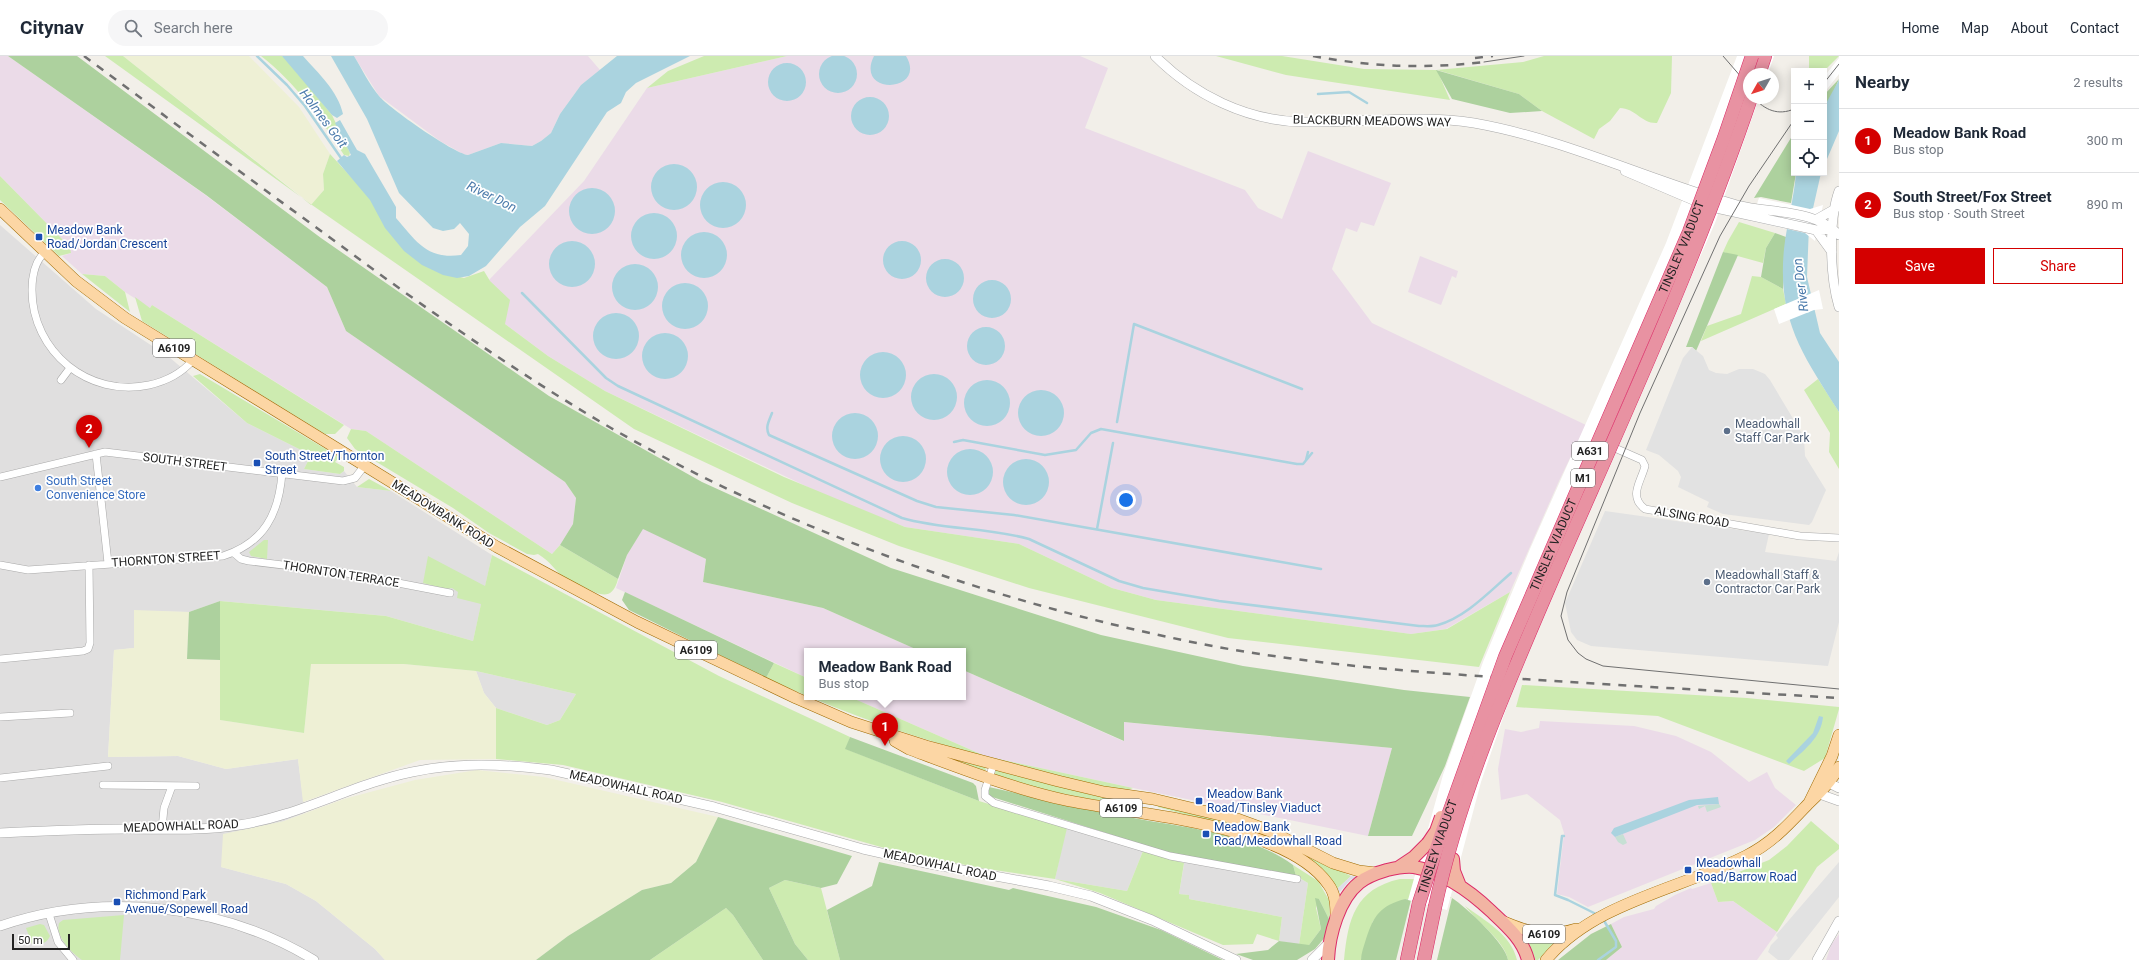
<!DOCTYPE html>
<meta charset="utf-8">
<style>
body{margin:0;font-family:Roboto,sans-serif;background:#f6f6f7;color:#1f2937}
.controls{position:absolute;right:12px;top:12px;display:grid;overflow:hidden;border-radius:0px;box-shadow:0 2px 10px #0003}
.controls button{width:36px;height:36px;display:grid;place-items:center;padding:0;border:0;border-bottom:1px solid #e0e1e3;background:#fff;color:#1f2937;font:20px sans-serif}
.compass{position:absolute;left:1743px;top:12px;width:36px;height:36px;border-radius:50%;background:#fff;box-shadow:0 2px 10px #0003;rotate:231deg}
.scale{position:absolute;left:12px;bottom:10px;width:58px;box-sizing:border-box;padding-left:4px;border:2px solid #222;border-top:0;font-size:11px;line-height:14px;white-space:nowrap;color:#222;-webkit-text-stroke:3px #fff;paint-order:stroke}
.you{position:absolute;left:1126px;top:444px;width:14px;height:14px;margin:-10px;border:3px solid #fff;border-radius:50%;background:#1a73e8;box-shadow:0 0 0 6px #1a73e833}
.badge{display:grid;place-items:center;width:26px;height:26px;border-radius:50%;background:#d40000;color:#fff;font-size:13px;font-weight:700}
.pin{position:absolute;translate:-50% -33px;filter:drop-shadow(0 1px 2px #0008)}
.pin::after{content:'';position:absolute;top:21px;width:14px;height:12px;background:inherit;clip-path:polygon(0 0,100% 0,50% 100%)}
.popup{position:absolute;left:804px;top:592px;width:162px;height:52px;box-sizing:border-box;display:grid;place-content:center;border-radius:0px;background:#fff;filter:drop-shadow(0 1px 3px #0005);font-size:13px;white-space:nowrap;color:#747a83}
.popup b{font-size:15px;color:#1f2937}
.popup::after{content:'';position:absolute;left:50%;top:100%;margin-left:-8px;border:8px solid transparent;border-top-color:#fff}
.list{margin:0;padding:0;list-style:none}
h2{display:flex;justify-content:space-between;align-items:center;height:52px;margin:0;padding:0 16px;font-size:17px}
h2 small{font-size:13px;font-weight:400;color:#747a83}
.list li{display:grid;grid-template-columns:26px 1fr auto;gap:12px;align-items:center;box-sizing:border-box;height:64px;padding:0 16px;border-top:1px solid #e0e1e3}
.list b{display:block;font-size:15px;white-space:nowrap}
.list p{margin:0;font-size:13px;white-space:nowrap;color:#747a83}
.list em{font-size:13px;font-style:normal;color:#747a83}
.actions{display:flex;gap:8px;padding:12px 16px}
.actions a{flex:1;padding:9px 0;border:1px solid #d40000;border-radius:0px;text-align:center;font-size:14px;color:#d40000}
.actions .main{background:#d40000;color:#fff}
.icon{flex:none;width:22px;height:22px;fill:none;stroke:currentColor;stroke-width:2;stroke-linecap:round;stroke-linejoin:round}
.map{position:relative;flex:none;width:1839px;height:904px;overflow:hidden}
header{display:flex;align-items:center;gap:24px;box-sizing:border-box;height:56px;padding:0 20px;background:#fff;border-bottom:1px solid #e0e1e3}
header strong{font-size:19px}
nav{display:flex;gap:22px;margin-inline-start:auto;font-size:14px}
.search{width:280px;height:36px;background:#f6f6f7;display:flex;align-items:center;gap:10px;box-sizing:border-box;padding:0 14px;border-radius:22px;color:#747a83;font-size:15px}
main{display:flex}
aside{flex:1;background:#fff}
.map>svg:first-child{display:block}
</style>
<header>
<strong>Citynav</strong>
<div class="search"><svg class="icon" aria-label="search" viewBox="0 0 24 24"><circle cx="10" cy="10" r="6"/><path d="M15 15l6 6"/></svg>Search here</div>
<nav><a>Home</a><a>Map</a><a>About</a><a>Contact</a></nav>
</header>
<main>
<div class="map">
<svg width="1839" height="904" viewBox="0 0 1839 904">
<rect width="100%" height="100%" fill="#f2efe9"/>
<path fill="#e0dfdf" d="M0 169 96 253 169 301 247 367 311 399 304 413 340 418 344 415 357 431 391 435 492 499 473 585 386 560 220 545 189 556 134 555V592L114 594 108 701 178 700 226 713 298 703 305 757 284 765 221 811 286 828 316 845 375 893 385 904H0Z
M476 615 576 638 560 664 547 669 496 652 484 637Z
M1070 765 1145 790 1127 835 1055 823 1065 776Z
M1185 802 1296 820 1308 827 1299 889 1279 885 1282 861 1189 843V839L1179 838Z"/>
<path fill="#ebdbe8" d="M0 0H8L204 138 327 231 346 275 565 426 576 442 573 468 560 489 552 498 366 375 351 373 152 249 150 252 125 236 105 220 82 218 62 200 71 197 63 184 0 120Z
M354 0H588L600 14 581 29 560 58 551 77 541 85 532 90 501 87 468 99 463 98 440 85 379 40Z
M787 0H1080L1108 12 1085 72 1245 134 1258 152 1282 163 1308 95 1391 127 1374 170 1361 166 1357 176 1346 172 1332 213 1372 267 1586 369 1559 425 1510 536 1446 573 1411 578 1156 544 1112 532 1019 488 905 471 833 443 605 335 548 300 505 268 489 224 584 125 647 32Z
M1420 200 1458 215 1456 222 1452 220 1441 249 1408 236Z
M643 472 706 503 703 526 823 552 920 595H807V622L616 532 627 499Z
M963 614 1123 685V666L1392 692 1368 780 1133 732 985 700 850 641H963Z
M1540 665 1634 670 1676 680 1711 696 1749 726 1767 716 1775 732 1796 749 1774 771 1755 784 1588 851 1569 841 1557 838 1564 777 1560 764 1527 738 1501 744 1498 713 1505 673 1521 676 1539 672Z
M1711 827 1718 846 1733 845 1777 876 1757 904H1606L1622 891 1611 868 1624 861 1654 853 1656 850 1675 839 1691 832 1692 833Z
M1839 878V904H1826L1831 889Z"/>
<path fill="#eef0d5" d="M123 0H249L299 51 330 98 323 118 324 134 312 149Z
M134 554 189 556 187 603 220 604V664L304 677 311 608H404L476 615 484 637 496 652V703L420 704 303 746 298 703 226 713 178 700 108 701 114 594 134 592Z
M477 714 544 721 718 761 696 806 671 827 642 834 568 880 536 904H385L375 893 316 845 286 828 221 811 223 778 284 765 344 743 415 724Z"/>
<path fill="#cdebb0" d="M105 0H123L311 149 324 134 323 118 330 98 437 215 464 222 484 215 490 225 510 244 505 268 548 300 605 335 784 421 905 471 1019 488 1112 532 1156 544 1411 578 1447 573 1510 536 1479 611 1228 582 1029 532 899 490 792 447 634 373 312 149Z
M261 0H282L287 3 332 59 350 97 349 100 344 99C321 63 295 26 261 0Z
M704 0H787L647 32 668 15Z
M1216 0H1282L1364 13 1436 14 1523 6 1544 0H1672L1671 37 1657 67C1642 68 1635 52 1620 52L1610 65 1599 73 1594 83 1542 55 1519 38 1437 14 1450 44 1286 19Z
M1809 0H1839L1824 15H1809Z
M0 120 63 184 70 192 71 197 59 200 0 144Z
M1739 166 1775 177 1766 192 1763 207 1723 196 1728 185Z
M82 218 105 220 125 236 130 256Z
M1752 220 1761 221 1783 233 1786 248 1701 285 1707 270 1741 258Z
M135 241 150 252 152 249 344 369 335 378H325L142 265Z
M200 318 339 401 335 406 344 411V415L340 418 304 413 311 399 247 367 193 320Z
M1818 323 1839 356V413L1829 396 1830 377 1804 334Z
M351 373 366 375 552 498 560 489 618 523C612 547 598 538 582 530 576 527 568 525 563 521 553 512 551 506 538 498L534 499 527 498 489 477 453 452 355 393 347 382Z
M369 423 391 435 357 431Z
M264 484H268L267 503 251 500 249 496Z
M492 499 719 620 850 681 846 693 979 745 1067 772 1055 823 1127 835 1143 795 1184 807 1179 838 1189 839V843L1282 861 1279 885 1257 878 1253 888 1223 889 1100 837 1055 823 981 812 895 795 722 746 563 709 496 703V652L547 669 560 664 576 638 476 615 404 608H311L304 677 220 664V545L386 560 473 585 481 548 457 542 458 536 452 532 446 533 423 527 428 500 485 530Z
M774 607 807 622V640L766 622Z
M1522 629 1747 642 1839 651V653L1825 702 1804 715 1658 660 1516 651Z
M810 641H850L985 700 1133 732 1128 734 1115 733C1011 709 908 683 810 641Z
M946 700 985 711 986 714 984 715 944 702Z
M996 714 1096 740 1138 746V751C1089 743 1041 735 994 719Z
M1158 749 1205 759 1249 772 1351 820 1337 833 1323 815 1307 802 1201 763 1158 751Z
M1811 765 1839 789V793L1817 811 1777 876 1733 845 1718 846 1711 827 1769 804 1787 790Z
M1293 809 1318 825 1329 844 1330 865 1319 843 1316 852 1321 873 1309 889H1299L1308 827 1296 820Z
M1400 823H1414L1452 842 1417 844 1405 843 1373 865 1361 904H1344C1348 863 1355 833 1400 823Z
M785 824 821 832 840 904H808L795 888 769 832Z
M1465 850C1485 865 1511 878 1517 904H1508C1505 885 1476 865 1465 850Z
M726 852 733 859 763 904H650Z
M124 859 120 904H82C72 897 55 881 59 867L63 864Z
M40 868 44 869 50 880C47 887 39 891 32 888L26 872Z
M1522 881 1557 883 1538 904H1533Z"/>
<path fill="#add19e" d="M8 0H77L321 182 549 340 702 426 891 512 1101 579 1243 610 1404 634 1470 641 1445 710 1412 780H1368L1392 692 1124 666V685L963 614V595H920L823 552 703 526 706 503 643 473 627 499 618 523 560 489 573 468 576 442 565 426 346 275 327 231 206 139Z
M1436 14 1519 38 1542 55 1510 57 1452 43Z
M1839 23 1831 42 1824 51V39Z
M1794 77V117H1796L1791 147 1761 141 1754 142Z
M1775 177 1786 181 1783 233 1761 221 1766 192Z
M1723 196 1738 199 1696 295 1692 291H1686Z
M625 536 774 607 766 622 629 554 622 544Z
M220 545V604L187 603 189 556Z
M850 681 973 727 976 730 979 745 845 693Z
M989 731C1034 741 1078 751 1123 760 1180 772 1244 774 1293 809L1296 820 1185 802 989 740Z
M718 761 852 800 837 828 821 832 785 824 769 832 795 888 808 904H763L733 859 726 852 650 904H536L568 880 642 834 671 827 696 806Z
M879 806 1009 834 1013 832 1096 851 1161 874 1223 904H840L827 854 872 830Z
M1315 842 1319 843 1330 865 1326 880 1315 893 1297 904H1253L1236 898 1268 894 1279 885 1309 889 1321 873Z
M1452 842C1466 851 1506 888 1508 904H1437Z
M1405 843 1411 844 1396 904H1361C1361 897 1364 890 1366 883 1374 859 1380 850 1405 843Z
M1611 868 1622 891 1606 904H1558L1591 878Z"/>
<path fill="#c6e0d4" d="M1719 748 1721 751 1707 756 1705 750 1699 753 1698 750Z
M1623 778 1627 787 1623 789 1618 786 1615 781Z"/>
<path fill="#e2e2e2" d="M1692 291 1703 300 1709 314 1716 317 1727 318 1739 313H1753L1765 318 1770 324 1804 381 1805 400 1826 434 1812 466 1809 469 1723 458 1707 451 1709 446 1678 431 1681 421 1678 415 1659 399 1646 394 1683 302Z
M1605 455 1769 478 1765 496 1836 505 1839 496V566L1828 610 1591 590 1577 584 1571 576 1565 547Z
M1839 806V841L1789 904H1778L1768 896 1771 889 1778 882 1776 879Z"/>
<path fill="#dddde8" d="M1351 820 1359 821 1355 824 1351 823 1338 838 1337 833Z"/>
<path fill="#aad3df" d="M819 18a19 19 0 1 1 38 0a19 19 0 1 1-38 0Z
M282 0H303C318 17 338 35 343 58L337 62 332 59Z
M331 0H354C362 13 369 28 379 40 389 52 453 97 468 99L501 87 532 90 541 85 551 77 560 58 581 29 617 0H690L636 27 626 36 621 47 607 56 545 150 520 171 486 210 469 220 457 222 443 219 422 209 404 195 385 172 370 144 337 105 344 99 347 101 351 99 335 67 340 64 357 94 365 98 396 151V162C416 185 427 204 461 199L468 190 469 178 460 167 454 173 443 175 433 172 399 137 367 63Z
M874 0H906C928 37 854 40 874 0Z
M768 26a19 19 0 1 1 38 0a19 19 0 1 1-38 0Z
M1839 24V75L1824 110V51Z
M851 60a19 19 0 1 1 38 0a19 19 0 1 1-38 0Z
M651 131a23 23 0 1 1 46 0a23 23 0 1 1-46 0Z
M1796 117H1821L1809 170 1807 221 1820 277 1839 306V356C1803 299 1777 264 1784 193 1787 167 1794 142 1796 117Z
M700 149a23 23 0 1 1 46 0a23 23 0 1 1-46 0Z
M569 155a23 23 0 1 1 46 0a23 23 0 1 1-46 0Z
M631 180a23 23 0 1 1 46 0a23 23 0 1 1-46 0Z
M681 199a23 23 0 1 1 46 0a23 23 0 1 1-46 0Z
M883 204a19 19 0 1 1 38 0a19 19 0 1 1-38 0Z
M549 208a23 23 0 1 1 46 0a23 23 0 1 1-46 0Z
M926 222a19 19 0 1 1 38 0a19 19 0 1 1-38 0Z
M612 231a23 23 0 1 1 46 0a23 23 0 1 1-46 0Z
M973 243a19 19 0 1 1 38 0a19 19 0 1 1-38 0Z
M662 250a23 23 0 1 1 46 0a23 23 0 1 1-46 0Z
M593 280a23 23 0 1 1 46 0a23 23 0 1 1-46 0Z
M967 290a19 19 0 1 1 38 0a19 19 0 1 1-38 0Z
M642 300a23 23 0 1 1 46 0a23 23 0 1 1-46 0Z
M860 319a23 23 0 1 1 46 0a23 23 0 1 1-46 0Z
M911 341a23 23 0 1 1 46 0a23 23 0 1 1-46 0Z
M964 347a23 23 0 1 1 46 0a23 23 0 1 1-46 0Z
M1018 357a23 23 0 1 1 46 0a23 23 0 1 1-46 0Z
M832 380a23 23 0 1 1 46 0a23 23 0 1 1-46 0Z
M880 403a23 23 0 1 1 46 0a23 23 0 1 1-46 0Z
M947 416a23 23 0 1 1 46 0a23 23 0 1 1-46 0Z
M1003 426a23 23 0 1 1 46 0a23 23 0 1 1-46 0Z
M1819 660 1823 661C1821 682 1804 694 1789 708L1786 705 1813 677Z
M1718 741 1719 748 1697 749 1615 781 1611 777 1614 772 1689 744Z"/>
<path fill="#fff" d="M1737 0H1774L1768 18H1749V42H1759L1715 167 1577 480 1516 624 1481 726 1447 854 1408 844 1443 719 1483 606 1530 493 1666 187Z
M1839 2V18L1824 37 1827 17Z
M1759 142 1810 153 1823 149 1815 185 1805 177 1751 165Z
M1819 234 1823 253 1814 254 1779 268 1774 253Z"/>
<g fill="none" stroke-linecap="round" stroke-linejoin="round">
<path stroke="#aad3df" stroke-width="2.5" d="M257 0 287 29 305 50 341 102
M1318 38 1349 36 1367 47
M522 237 606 322 618 330 902 462C943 474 987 471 1029 483L1119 525 1143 532 1219 545 1419 570C1425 570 1432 571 1438 569 1466 561 1489 536 1511 517
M772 357C769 365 765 371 769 379L917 445 936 451 1014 459 1321 513
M1117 366 1134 268 1302 333
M954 386 963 384 1045 399 1076 394 1091 377 1101 373 1297 408H1303L1312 397
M1306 404 1308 396
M1097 473 1113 387
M1564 780H1562L1555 839 1568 844 1598 859
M1598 904 1616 891V885L1603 863"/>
<g stroke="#a9a9a9" stroke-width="8">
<path id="minor" d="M45 196C34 206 32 220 32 234 32 296 89 342 149 329 167 325 181 318 193 304
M61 324 70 312
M1599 385 1642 404 1645 410C1641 426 1628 440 1645 453L1800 480 1839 482
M96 398 108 507
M0 421 105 396 343 425 355 422 365 409
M234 497 241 503 249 505 341 516 450 537
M0 509 28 514 223 500C264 487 279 458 282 417
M0 603 83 595 88 593 90 587 89 509
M0 661 70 657
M994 707 985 734V740L994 747 1170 800 1297 823
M0 722 108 710
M103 729 196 730
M162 773 164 752 172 730
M49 858 58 886 73 904"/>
</g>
<g stroke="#a9a9a9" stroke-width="10">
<path id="tertiary" d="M1155 0C1194 39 1247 65 1303 66 1360 67 1418 58 1474 67 1565 83 1648 124 1737 149 1770 158 1814 152 1839 179
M1625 115 1707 150 1816 174 1833 173
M1839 135C1828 166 1830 221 1839 251
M1817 163 1835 153
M1816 174 1832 196
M1822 725 1829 727 1839 732
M1814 736 1839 745
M0 777C42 775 84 773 127 773 164 773 202 775 239 769 299 760 353 728 412 716 458 706 504 708 551 714L714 751 863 793 930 808 1049 830 1091 840 1152 864 1236 904
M0 870C102 835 222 848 314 904
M1312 904 1329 887
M1817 904 1839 865"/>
</g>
<g stroke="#a06b00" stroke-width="12">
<path id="primary" d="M0 153 76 225 125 262 497 491 637 566 796 642 851 666 926 690 1058 725 1104 736 1153 743 1237 763 1270 775 1333 807 1359 815 1376 817
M895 685 909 693C960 712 1011 732 1065 744 1134 759 1285 767 1328 828 1336 838 1336 851 1336 863
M1809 747 1832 700 1839 679
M1502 865C1530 877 1547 882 1576 873
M1546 904C1594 846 1681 833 1746 800 1772 787 1788 769 1808 748 1820 737 1831 726 1839 711"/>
</g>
<g stroke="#dc2a67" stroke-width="14">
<path id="trunk" d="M1453 803 1454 815 1460 830
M1399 811 1414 801 1428 787
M1328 904C1329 879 1339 843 1359 827 1367 820 1377 817 1387 814 1395 812 1405 810 1414 811 1443 816 1471 836 1492 856 1507 870 1523 884 1528 904"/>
</g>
<g stroke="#dc2a67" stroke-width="14">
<path id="motorway" d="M1759 18 1765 0
M1407 904 1419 847
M1424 904 1435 851"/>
</g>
<use href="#minor" stroke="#fff" stroke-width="7"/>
<use href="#tertiary" stroke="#fff" stroke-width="9"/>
<use href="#primary" stroke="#fcd6a4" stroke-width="11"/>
<use href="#trunk" stroke="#f2b4a3" stroke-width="12"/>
<use href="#motorway" stroke="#e892a2" stroke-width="13"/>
<path stroke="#707070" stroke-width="1" d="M1723 0 1749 30
M1484 6 1524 0
M1824 27 1839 8
M1754 42C1765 54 1778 60 1794 53
M1794 64 1749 130 1720 180 1640 357 1567 536 1561 560 1568 584 1578 597 1586 603 1603 610 1839 633"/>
<path stroke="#707070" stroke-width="2.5" stroke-dasharray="8 8" stroke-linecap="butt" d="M84 0C169 63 254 126 340 189 428 254 517 317 611 372 789 474 987 544 1187 585 1288 606 1390 614 1493 621 1608 629 1724 635 1839 642
M1313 0C1372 11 1424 13 1484 6
M1475 2 1493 0"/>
<g stroke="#dc2a67" stroke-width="14" stroke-linecap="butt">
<path id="trunk-bridge" d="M1428 787 1436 775 1441 761"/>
</g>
<g stroke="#dc2a67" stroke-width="14" stroke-linecap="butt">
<g id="motorway-bridge">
<path id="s1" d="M1419 847 1441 779 1505 601 1689 176 1724 82 1752 0"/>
<path d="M1435 851C1461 731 1512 618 1560 506 1627 353 1697 201 1751 42"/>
</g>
</g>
<use href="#trunk-bridge" stroke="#f2b4a3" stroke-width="12"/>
<use href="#motorway-bridge" stroke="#e892a2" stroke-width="13"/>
</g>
<g fill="#1a4fb4" stroke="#fff" stroke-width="1.5">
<rect x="35" y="177" width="8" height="8" rx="2"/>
<rect x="253" y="403" width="8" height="8" rx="2"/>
<rect x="1195" y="741" width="8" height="8" rx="2"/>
<rect x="1202" y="774" width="8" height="8" rx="2"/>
<rect x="1684" y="810" width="8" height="8" rx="2"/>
<rect x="113" y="842" width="8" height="8" rx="2"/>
</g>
<g fill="#5c6f8a" stroke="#fff" stroke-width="1.5">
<circle cx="1727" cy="375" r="4"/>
<circle cx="1707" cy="526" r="4"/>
</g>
<circle fill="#3f7fe0" stroke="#fff" stroke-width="1.5" cx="38" cy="432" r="4"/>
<g text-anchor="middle" stroke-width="3.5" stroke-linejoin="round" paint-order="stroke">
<g fill="#fff" stroke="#646464" stroke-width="1">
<rect x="153" y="283" width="42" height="18" rx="3"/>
<rect x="1572" y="386" width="36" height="18" rx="3"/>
<rect x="1571" y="413" width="24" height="18" rx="3"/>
<rect x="675" y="585" width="42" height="18" rx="3"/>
<rect x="1100" y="743" width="42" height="18" rx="3"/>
<rect x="1523" y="869" width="42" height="18" rx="3"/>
</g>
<g font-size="11" font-weight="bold" fill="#222">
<text x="174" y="296">A6109</text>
<text x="1590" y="399">A631</text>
<text x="1583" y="426">M1</text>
<text x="696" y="598">A6109</text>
<text x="1121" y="756">A6109</text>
<text x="1544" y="882">A6109</text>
</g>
<g font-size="12" fill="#222" stroke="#fff">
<text transform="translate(1372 65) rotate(1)" y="4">BLACKBURN MEADOWS WAY</text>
<text dy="4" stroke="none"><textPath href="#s1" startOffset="707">TINSLEY VIADUCT</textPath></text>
<text transform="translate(185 406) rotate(7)" y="4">SOUTH STREET</text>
<text transform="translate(443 458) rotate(32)" y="4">MEADOWBANK ROAD</text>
<text transform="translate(1692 461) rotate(10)" y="4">ALSING ROAD</text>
<text dy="4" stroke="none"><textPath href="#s1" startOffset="383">TINSLEY VIADUCT</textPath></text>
<text transform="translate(166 503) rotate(-4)" y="4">THORNTON STREET</text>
<text transform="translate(341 518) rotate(9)" y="4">THORNTON TERRACE</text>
<text transform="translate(626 731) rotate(13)" y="4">MEADOWHALL ROAD</text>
<text transform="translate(181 770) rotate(-2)" y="4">MEADOWHALL ROAD</text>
<text dy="4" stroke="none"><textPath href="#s1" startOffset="59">TINSLEY VIADUCT</textPath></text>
<text transform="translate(940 809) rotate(12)" y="4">MEADOWHALL ROAD</text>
</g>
<g font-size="12" fill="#164399" stroke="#fff" text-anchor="start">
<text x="47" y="178">Meadow Bank<tspan x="47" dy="14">Road/Jordan Crescent</tspan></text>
<text x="265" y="404">South Street/Thornton<tspan x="265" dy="14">Street</tspan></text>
<text x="1207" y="742">Meadow Bank<tspan x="1207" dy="14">Road/Tinsley Viaduct</tspan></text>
<text x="1214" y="775">Meadow Bank<tspan x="1214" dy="14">Road/Meadowhall Road</tspan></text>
<text x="1696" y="811">Meadowhall<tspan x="1696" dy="14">Road/Barrow Road</tspan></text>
<text x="125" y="843">Richmond Park<tspan x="125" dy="14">Avenue/Sopewell Road</tspan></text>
</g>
<g font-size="12" fill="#4e5e75" stroke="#fff" text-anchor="start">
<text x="1735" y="372">Meadowhall<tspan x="1735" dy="14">Staff Car Park</tspan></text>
<text x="1715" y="523">Meadowhall Staff &amp;<tspan x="1715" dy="14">Contractor Car Park</tspan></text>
</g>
<g font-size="12" fill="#366cbe" stroke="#fff" text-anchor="start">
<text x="46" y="429">South Street<tspan x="46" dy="14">Convenience Store</tspan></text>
</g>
<g font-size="13" font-style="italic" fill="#4a7aab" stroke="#fff">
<text transform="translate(324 62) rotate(53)" y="5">Holmes Goit</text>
<text transform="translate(492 140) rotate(26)" y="5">River Don</text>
<text transform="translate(1800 229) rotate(-97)" y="5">River Don</text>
</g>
</g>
</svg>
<div class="controls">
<button>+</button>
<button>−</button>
<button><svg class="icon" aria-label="locate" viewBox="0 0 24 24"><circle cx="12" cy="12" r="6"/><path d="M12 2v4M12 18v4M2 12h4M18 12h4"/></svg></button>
</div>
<svg class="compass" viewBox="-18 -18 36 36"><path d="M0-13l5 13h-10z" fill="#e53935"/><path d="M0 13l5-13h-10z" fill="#747a83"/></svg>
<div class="scale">50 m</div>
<div class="you"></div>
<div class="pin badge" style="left:885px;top:690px">1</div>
<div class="popup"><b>Meadow Bank Road</b>Bus stop</div>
<div class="pin badge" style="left:89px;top:392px">2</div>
</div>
<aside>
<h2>Nearby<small>2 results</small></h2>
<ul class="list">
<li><span class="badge">1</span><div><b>Meadow Bank Road</b><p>Bus stop</p></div><em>300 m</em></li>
<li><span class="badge">2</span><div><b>South Street/Fox Street</b><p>Bus stop · South Street</p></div><em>890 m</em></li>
</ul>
<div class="actions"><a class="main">Save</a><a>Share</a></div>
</aside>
</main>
